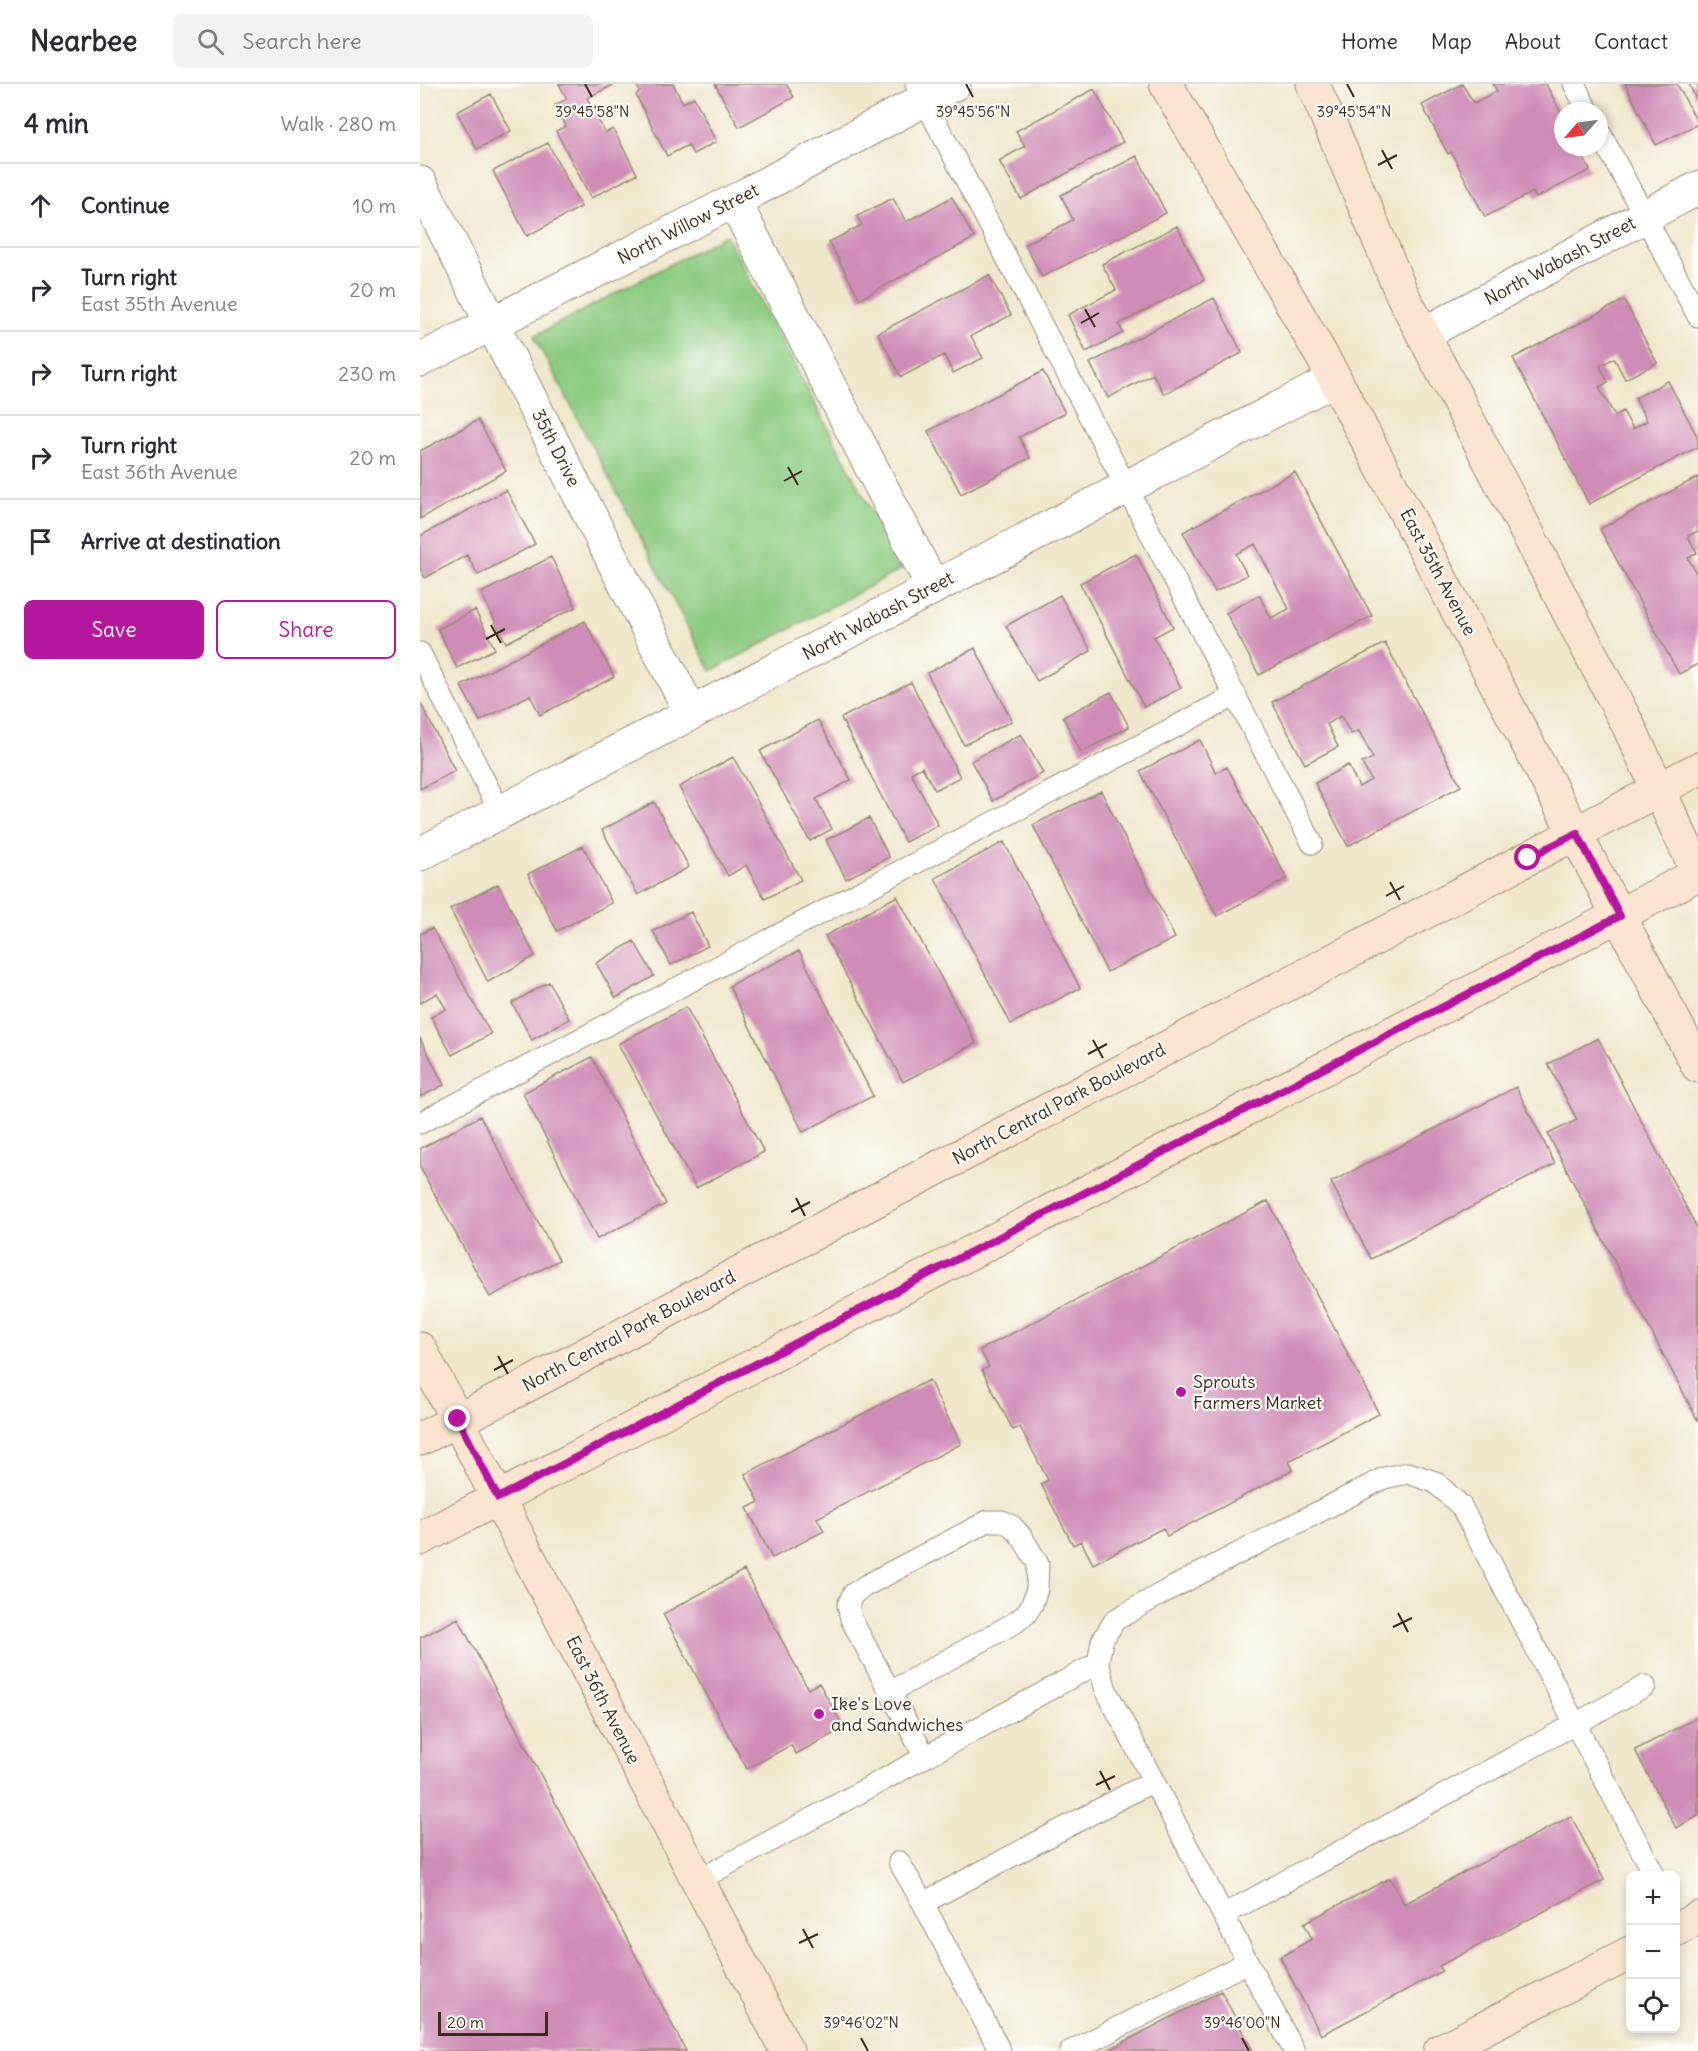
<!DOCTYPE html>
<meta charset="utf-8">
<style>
body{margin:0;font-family:Delius,sans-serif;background:#f2f2f3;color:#2b2b33}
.controls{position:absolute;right:18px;bottom:18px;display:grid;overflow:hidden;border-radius:9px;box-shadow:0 3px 9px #0003}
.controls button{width:54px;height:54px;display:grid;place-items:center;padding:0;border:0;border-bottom:2px solid #e1e1e2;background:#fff;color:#2b2b33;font:30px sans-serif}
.compass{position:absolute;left:1134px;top:18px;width:54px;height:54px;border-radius:50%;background:#fff;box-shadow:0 3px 9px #0003;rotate:242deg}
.scale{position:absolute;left:18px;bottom:15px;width:110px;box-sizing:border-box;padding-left:6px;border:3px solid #3b2a1e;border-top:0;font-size:16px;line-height:21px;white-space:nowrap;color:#3b2a1e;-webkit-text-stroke:4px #fdfcf7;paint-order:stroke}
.stop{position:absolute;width:18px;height:18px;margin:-14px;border:4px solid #b5179e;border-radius:50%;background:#fff}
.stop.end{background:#b5179e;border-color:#fff;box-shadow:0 2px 6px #0008}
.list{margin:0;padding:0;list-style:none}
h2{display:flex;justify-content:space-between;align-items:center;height:78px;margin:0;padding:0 24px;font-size:26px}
h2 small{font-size:20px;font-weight:400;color:#7c7c81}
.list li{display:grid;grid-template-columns:39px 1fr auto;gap:18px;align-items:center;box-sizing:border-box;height:84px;padding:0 24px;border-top:2px solid #e1e1e2}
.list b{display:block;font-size:22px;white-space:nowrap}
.list p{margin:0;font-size:20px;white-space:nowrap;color:#7c7c81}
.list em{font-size:20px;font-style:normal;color:#7c7c81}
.actions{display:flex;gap:12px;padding:18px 24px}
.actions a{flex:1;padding:14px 0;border:2px solid #b5179e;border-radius:9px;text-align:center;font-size:21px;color:#b5179e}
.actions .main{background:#b5179e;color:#fff}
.icon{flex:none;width:33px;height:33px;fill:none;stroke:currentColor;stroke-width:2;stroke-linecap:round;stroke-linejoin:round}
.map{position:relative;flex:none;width:1278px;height:1967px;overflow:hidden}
header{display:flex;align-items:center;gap:36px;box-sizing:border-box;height:84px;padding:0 30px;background:#fff;border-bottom:2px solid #e1e1e2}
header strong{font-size:28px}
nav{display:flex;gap:33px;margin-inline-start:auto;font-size:21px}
.search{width:420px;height:54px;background:#f2f2f3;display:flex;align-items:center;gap:15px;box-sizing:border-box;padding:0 21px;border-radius:9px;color:#7c7c81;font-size:22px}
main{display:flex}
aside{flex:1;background:#fff}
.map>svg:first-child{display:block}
</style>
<header>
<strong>Nearbee</strong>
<div class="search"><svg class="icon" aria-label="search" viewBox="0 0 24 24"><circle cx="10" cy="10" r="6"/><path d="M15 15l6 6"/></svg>Search here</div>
<nav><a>Home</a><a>Map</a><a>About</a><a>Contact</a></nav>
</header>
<main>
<aside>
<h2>4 min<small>Walk · 280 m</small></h2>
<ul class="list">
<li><svg class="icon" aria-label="ahead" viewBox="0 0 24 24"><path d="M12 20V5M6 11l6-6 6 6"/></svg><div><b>Continue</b></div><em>10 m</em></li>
<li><svg class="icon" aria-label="right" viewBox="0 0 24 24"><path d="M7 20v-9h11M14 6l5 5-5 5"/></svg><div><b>Turn right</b><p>East 35th Avenue</p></div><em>20 m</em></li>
<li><svg class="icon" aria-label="right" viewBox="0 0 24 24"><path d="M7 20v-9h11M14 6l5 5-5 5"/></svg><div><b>Turn right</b></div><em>230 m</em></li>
<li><svg class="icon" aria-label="right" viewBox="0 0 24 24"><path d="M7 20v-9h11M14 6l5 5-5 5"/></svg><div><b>Turn right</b><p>East 36th Avenue</p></div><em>20 m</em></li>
<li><svg class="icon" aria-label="arrive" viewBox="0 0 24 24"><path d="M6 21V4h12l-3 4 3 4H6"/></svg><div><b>Arrive at destination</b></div></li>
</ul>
<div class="actions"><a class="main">Save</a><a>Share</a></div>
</aside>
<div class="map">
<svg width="1278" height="1967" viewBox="0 0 1278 1967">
<rect width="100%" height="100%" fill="#fdfcf7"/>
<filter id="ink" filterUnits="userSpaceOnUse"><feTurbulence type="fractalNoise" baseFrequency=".0167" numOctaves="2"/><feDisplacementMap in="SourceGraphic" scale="12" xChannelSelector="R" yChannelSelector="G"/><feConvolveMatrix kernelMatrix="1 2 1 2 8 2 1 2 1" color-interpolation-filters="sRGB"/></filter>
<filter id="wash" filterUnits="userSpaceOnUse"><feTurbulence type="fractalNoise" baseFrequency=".008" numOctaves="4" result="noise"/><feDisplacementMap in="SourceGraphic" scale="24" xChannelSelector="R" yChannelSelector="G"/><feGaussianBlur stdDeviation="1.35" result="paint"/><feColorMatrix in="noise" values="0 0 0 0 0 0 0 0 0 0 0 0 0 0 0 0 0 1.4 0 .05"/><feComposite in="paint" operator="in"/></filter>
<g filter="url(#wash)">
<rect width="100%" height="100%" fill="#f0e7cc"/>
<path fill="#8bca80" stroke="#637a4f" stroke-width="1.5" d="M306 151 482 485 291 587 114 252Z"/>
<g id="blocks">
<path fill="#d08cb8" d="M139 0H195L167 14 185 49 193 45 217 90 171 114 136 47 146 42 135 21 147 15Z
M216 0H253L263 19 274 13 296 58 273 70 268 61 247 72 216 11 220 8Z
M295 0H366L374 13 319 43Z
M1042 0 1054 19 1077 7 1073 0H1126L1143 33V63H1158L1170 86 1116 114 1113 108 1065 133 1031 68 1028 70 1002 21Z
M1205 0H1257L1278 40 1236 61Z
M1269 0H1278V14L1276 15Z
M674 5 703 58 601 115 579 77 605 62 596 47Z
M71 10 91 47 57 65 37 28Z
M128 59 161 123 107 152 73 87Z
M717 72 746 129 622 193 605 160 653 136 641 111Z
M532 113 554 154 440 215 409 158 442 141 437 132 473 114 486 138Z
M757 142 784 196 699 240 703 249 666 268 648 231 696 206 682 180Z
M569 191 591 231 551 252 563 274 533 289 524 271 481 293 458 249Z
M794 214 822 269 744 310 733 290 688 314 670 279Z
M1204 216 1237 279 1205 295 1194 274 1180 282 1188 298 1179 303 1195 332 1203 327 1213 345 1227 337 1215 314 1248 297 1278 354V363L1169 420 1093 274Z
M623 287 645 329 599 353 610 374 541 410 508 347Z
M58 336 86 387 0 435V367Z
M875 388 952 532 839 591 806 529 839 511 851 534 869 525 835 460 816 470 827 491 795 508 763 448Z
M1278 393V447L1268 452 1277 469 1268 474 1278 492V580L1259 590 1180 445Z
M86 406 115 460 58 491 47 471 5 494 0 484V452Z
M716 470 753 543 734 553 761 604 724 623 660 499Z
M131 473 156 523 86 559 61 509Z
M640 511 671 567 617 597 586 542Z
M55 526 75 565 37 584 18 545Z
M165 537 194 593 120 631 110 611 60 637 41 602Z
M965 559 1041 702 928 762 895 699 928 681 939 703 951 696 942 679 953 674 939 647 931 650 921 632 907 640 918 663 885 680 852 618Z
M555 564 592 637 544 661 507 589Z
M491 598 540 693 515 706 502 683 491 689 518 741 485 758 421 634Z
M691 608 709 643 661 668 643 633Z
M0 618 35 687 0 705Z
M398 636 431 696 396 715 412 745 390 757 340 667Z
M601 650 623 689 573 717 551 677Z
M780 656 796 689 807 683 867 795 797 832 720 687Z
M313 673 381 796 345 815 326 781 308 792 259 703Z
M681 707 755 854 687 888 613 741Z
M234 718 269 783 218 811 182 746Z
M449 734 469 773 426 795 406 756Z
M584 758 660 904 591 940 515 794Z
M163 762 192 819 137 847 108 790Z
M78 800 115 872 68 898 30 825Z
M477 812 556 959 483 998 405 852Z
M271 828 288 862 251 881 233 847Z
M12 844 71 950 32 971 11 933 26 925 17 909 0 919V850Z
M214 857 234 892 196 914 176 879Z
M379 867 453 1012 383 1048 309 902Z
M129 898 149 935 112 956 92 919Z
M266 923 344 1068 276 1104 198 960Z
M0 954 24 1001 0 1013Z
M1178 954 1278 1146V1337L1128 1050 1157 1036 1128 980Z
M172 973 246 1120 177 1155 103 1009Z
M1096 1003 1135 1080 951 1175 911 1098Z
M60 1032 139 1176 70 1213 0 1083V1065Z
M848 1117 959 1330 869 1377 873 1386 747 1452 743 1444 673 1480 661 1457 653 1461 621 1400 628 1396 600 1343 593 1346 562 1286 569 1283 560 1266Z
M509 1296 541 1360 397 1434 404 1447 352 1474 327 1424 339 1418 325 1390Z
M324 1486 388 1605 399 1599 424 1644 376 1670 371 1661 327 1685 243 1530Z
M38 1534 266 1967H0V1554Z
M1278 1633V1732L1256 1744 1215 1666Z
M1151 1732 1184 1796 1019 1882 1022 1887 901 1951 860 1873 892 1855 884 1839 970 1794 984 1820Z
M801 1907 833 1967H687Z"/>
</g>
</g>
<g filter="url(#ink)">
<use href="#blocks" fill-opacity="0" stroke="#968875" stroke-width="1.5"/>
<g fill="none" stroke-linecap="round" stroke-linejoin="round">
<g stroke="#968875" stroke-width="23">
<path id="lane" d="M496 0 892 759
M1154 0 1168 27
M1179 47 1278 232
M0 569 80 728
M0 1039 816 611
M470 1608 596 1538 606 1530 612 1520 617 1505 618 1480 602 1453 592 1442 582 1437H568L445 1502 433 1510 428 1521 431 1535 505 1673
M479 1778 503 1819
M277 1797 678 1579
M803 1831 1225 1602
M580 1967 503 1819 733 1697
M651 1967 828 1878
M874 1967 686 1606 678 1579 682 1557 695 1536 746 1507 964 1394 988 1389 1015 1398 1041 1422 1235 1792"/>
</g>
<g stroke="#968875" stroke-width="35">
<path id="street" d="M0 99 271 629
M314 117 513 503
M1003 250 1278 104
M0 276 314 117 534 0
M0 770 915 295"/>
</g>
<g stroke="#968875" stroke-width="35">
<path id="secondary" d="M746 0 915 295 1278 982
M893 0 982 210 1208 641 1278 789
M0 1265 367 1967
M0 1355 104 1303 428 1131 1278 685
M0 1455 1278 790
M1256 1846 1278 1834
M1020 1967 1210 1869"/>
</g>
<use href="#lane" stroke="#fff" stroke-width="21"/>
<use href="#street" stroke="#fff" stroke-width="33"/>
<use href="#secondary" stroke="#fce5d0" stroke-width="33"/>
</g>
</g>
<g fill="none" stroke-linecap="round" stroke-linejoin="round" filter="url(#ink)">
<path stroke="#b5179e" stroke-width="8" d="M38 1335 78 1414 945 963 1200 832 1157 749 1108 774"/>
</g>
<path fill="none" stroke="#3b2a1e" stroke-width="2" d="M165 0 172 13M546 0 553 13M927 0 934 13M962 66 972 85M958 81 977 71M665 225 675 243M661 239 679 229M368 383 378 401M364 397 382 387M71 541 81 559M66 555 85 545M970 798 980 816M966 812 984 802M673 956 683 974M668 970 687 960M376 1114 385 1132M371 1128 390 1118M78 1272 88 1290M74 1286 93 1276M978 1529 988 1548M973 1543 992 1534M680 1687 690 1706M676 1701 695 1692M383 1845 393 1864M379 1859 398 1850M441 1954 448 1967M822 1954 829 1967"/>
<g fill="#b5179e" stroke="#fdfcf7" stroke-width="2">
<circle cx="761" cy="1308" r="6"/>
<circle cx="399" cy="1630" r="6"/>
</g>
<g text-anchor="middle" stroke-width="4.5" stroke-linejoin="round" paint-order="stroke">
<g font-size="18" fill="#3b2a1e" stroke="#fdfcf7">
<text transform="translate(268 140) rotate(-27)" y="6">North Willow Street</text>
<text transform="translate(1140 177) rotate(-28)" y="6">North Wabash Street</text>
<text transform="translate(136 364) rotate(63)" y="6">35th Drive</text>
<text transform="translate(1018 488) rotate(62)" y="6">East 35th Avenue</text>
<text transform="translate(458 532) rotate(-28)" y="6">North Wabash Street</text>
<text transform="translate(639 1020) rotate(-28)" y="6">North Central Park Boulevard</text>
<text transform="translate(209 1247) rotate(-28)" y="6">North Central Park Boulevard</text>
<text transform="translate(183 1616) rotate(63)" y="6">East 36th Avenue</text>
</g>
<g font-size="18" fill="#3b2a1e" stroke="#fdfcf7" text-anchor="start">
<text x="773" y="1304">Sprouts<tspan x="773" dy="21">Farmers Market</tspan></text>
<text x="411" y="1626">Ike's Love<tspan x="411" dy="21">and Sandwiches</tspan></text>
</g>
</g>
<g font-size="15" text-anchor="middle" fill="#3b2a1e" stroke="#fdfcf7" stroke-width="4.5" stroke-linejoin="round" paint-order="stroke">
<text x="172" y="33">39°45'58"N</text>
<text x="553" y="33">39°45'56"N</text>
<text x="934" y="33">39°45'54"N</text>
<text x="441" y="1944">39°46'02"N</text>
<text x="822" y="1944">39°46'00"N</text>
</g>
</svg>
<div class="controls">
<button>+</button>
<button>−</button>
<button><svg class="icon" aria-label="locate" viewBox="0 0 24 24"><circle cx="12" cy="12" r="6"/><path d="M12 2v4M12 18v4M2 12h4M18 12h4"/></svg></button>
</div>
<svg class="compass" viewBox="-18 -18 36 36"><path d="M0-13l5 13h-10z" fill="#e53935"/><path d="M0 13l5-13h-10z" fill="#7c7c81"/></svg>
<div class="scale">20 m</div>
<div class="stop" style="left:1108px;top:774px"></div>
<div class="stop end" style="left:38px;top:1335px"></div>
</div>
</main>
